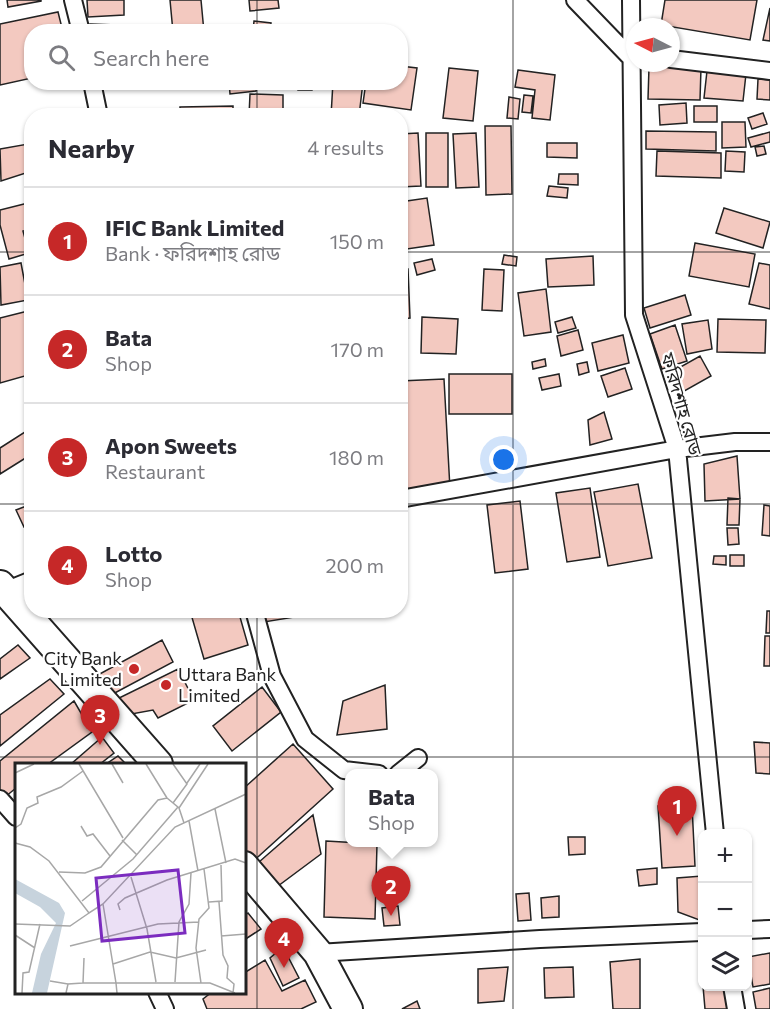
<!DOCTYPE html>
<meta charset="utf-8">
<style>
body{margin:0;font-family:Commissioner,"Noto Sans Bengali",sans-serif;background:#f2f2f3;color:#2b2b33}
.controls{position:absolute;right:18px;bottom:18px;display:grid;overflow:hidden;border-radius:12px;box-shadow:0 2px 4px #0004}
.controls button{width:54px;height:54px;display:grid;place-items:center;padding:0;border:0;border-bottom:2px solid #e1e1e2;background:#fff;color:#2b2b33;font:30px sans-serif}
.compass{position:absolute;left:626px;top:18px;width:54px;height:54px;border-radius:50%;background:#fff;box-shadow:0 2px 4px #0004;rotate:276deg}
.you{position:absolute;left:504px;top:460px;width:21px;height:21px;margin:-15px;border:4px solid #fff;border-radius:50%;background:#1a73e8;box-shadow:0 0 0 9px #1a73e833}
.badge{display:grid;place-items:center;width:39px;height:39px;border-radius:50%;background:#c62828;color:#fff;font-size:20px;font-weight:700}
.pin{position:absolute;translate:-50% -50px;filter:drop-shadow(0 2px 3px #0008)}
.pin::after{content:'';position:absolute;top:32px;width:21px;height:18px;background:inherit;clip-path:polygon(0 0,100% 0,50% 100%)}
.popup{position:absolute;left:345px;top:769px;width:93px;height:78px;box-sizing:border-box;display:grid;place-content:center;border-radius:12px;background:#fff;filter:drop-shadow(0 2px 4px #0005);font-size:20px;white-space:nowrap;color:#7c7c81}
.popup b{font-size:22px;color:#2b2b33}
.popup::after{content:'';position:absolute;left:50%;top:100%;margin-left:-12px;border:12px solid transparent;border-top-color:#fff}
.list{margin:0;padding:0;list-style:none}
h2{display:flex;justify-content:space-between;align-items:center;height:78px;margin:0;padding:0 24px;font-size:26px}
h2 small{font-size:20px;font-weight:400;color:#7c7c81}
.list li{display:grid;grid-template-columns:39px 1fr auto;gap:18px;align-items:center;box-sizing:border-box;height:108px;padding:0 24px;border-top:2px solid #e1e1e2}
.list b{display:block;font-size:22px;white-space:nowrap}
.list p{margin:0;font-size:20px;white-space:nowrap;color:#7c7c81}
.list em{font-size:20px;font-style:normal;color:#7c7c81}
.icon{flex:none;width:33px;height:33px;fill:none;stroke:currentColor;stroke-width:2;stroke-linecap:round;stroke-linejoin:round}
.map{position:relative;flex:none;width:770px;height:1009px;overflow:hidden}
.search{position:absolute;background:#fff;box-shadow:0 2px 4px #0004;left:24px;top:24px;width:384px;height:66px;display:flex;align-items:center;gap:15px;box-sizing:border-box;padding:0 21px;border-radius:24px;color:#7c7c81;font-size:22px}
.panel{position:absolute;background:#fff;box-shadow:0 2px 4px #0004;left:24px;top:108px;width:384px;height:510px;border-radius:24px}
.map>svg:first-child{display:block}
</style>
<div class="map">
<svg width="770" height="1009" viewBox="0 0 770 1009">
<rect width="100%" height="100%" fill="#fff"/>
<path fill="#f3c9c0" stroke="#222" stroke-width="1.5" d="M7 0H41V1L8 7Z
M87 0H124V15L88 17Z
M170 0H201L204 32H173Z
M249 0H278L279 8 250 11Z
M665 0H757L750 40 661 25Z
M770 8V41L763 40Z
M58 12 63 32H32V78L0 85V24Z
M254 21 271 23 270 32H253Z
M90 24 117 25V32H90Z
M400 66 417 68 411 110 363 103 366 82H400Z
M649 67 701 68 700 100 648 99Z
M449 68 478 71 473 121 443 118Z
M518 70 555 75 550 120 532 118 535 90 515 87Z
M707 71 746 74 743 101 704 98Z
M758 79 770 80V100L757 99Z
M229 82H258L256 91 230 94Z
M298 82H313L312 90H298Z
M333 82H363L359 116H331Z
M250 94 283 95V116H249Z
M524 95 533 96 531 113 522 112Z
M509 97 520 99 518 119 507 118Z
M686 103 687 123 660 125 659 105Z
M233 106V116H180V107Z
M694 106H717V122H694Z
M763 113 767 124 752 129 748 118Z
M722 122H745L746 147 722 148Z
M485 126H511L512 194 486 195Z
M646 131 716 132V151L646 149Z
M770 132V142L751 147 748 138Z
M418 133 421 186 400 187V134Z
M426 133H448V187H426Z
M476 133 479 187 456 188 453 134Z
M547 143H577V158L547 157Z
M28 144 32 171 1 181 0 149Z
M764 146 766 154 757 156 755 147Z
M657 151 721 153V178L656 176Z
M726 151 745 152 744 172 725 171Z
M559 174H578V185L558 184Z
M549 186 568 188 567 198 547 196Z
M427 198 434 245 400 250V202Z
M32 202V229L23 231 29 253 9 259 0 225V210Z
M724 208 770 222 763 248 716 233Z
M695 243 755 254 749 287 689 276Z
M504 255 517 257 516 266 502 264Z
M593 256 594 285 548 287 546 259Z
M432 259 435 270 417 275 414 263Z
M21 263 28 300 1 305 0 267Z
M759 263 770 265V309L749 304Z
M400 269H408L410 318 400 319Z
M484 269 504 270 502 311 482 310Z
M546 289 551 332 524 336 518 293Z
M685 295 691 315 650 328 644 308Z
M32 310V374L0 383V318Z
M422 317 458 319 456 354 421 353Z
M572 317 576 328 558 333 555 322Z
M718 319 766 320 765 353 717 352Z
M708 320 712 349 687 354 682 324Z
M675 325 687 361 662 369 650 334Z
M578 330 583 350 561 356 557 336Z
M623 335 629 363 598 371 592 343Z
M700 356 711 376 679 394 668 374Z
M545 359 546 366 533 369 532 362Z
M587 362 589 372 579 375 577 364Z
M625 368 632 389 608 397 601 376Z
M449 374H512V414H449Z
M559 374 561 386 542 390 539 378Z
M444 379 450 489 400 491V381Z
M604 412 612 439 590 445 588 420Z
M28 430 32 436V454L0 474V448Z
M737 456 740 499 705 501 704 464Z
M638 484 652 558 608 566 594 492Z
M590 488 600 557 567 562 556 493Z
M728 498 740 499 739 525H727Z
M520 501 528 569 495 573 487 505Z
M29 505 32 524 24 527 16 510Z
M764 505 770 506V536L762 535Z
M727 528H738L739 544 728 545Z
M730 555H744V566H730Z
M714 556H726V565L713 564Z
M202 610H238L248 645 204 659 191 614Z
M262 610H300L301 616 264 622Z
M767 611H770V633H766Z
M765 636H770V666H764Z
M162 640 173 662 111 695 96 676Z
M18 645 30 658 0 679V659Z
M178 669 194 700 158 718 153 710 126 715 113 701Z
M50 679 64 694 0 746V715Z
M385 685 387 729 337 735 343 701Z
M262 687 281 712 232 751 213 726Z
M74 701 92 732 48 764H16V788L5 797 0 791V761Z
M102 737 114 753 100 764H71Z
M754 742 770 743V774L756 773Z
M293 744 333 789 249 865 244 860V788Z
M118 756 126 764H106Z
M658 806H692L695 866 662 868Z
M313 815 321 854 278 886 259 862Z
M568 837H585V854L569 855Z
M326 841 377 844 375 919 324 917Z
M657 868V884L639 886 637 870Z
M702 876V921L678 912 677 878Z
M529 893 531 920 518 921 516 894Z
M559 896V917L542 918 541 898Z
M398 906 400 925 384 926 382 908Z
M248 913 261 929 244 940V916Z
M283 947 299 978 283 986 270 958Z
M770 953V984L753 987 748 957Z
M640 959V1009H613L610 962Z
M265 960 282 991 305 980 316 1002 301 1009H207L203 999 212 992H244V973Z
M508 967 504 1001 478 1003V969Z
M573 967 574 997 545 998 544 968Z
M703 986H725L727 1009H705Z
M770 988V1009H756L753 992Z
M417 1001 420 1009H402Z"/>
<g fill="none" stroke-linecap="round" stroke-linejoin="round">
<g stroke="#222" stroke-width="20">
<path id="minor" d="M73 0 81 32
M575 0 630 57H635
M631 0 634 315 677 449 715 834
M671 59 770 71
M92 82 99 116
M400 499 677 449 735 442H770
M5 591 32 580
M254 610 272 676 305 739 344 770 379 774
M398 774 418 758
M0 799 16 817
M748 930 770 929
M318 953 540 939 702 932
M732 986 736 1009
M157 992 165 1009"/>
</g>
<g stroke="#222" stroke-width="32">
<path id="trunk" d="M0 585 158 764
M244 866 318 953 348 1009"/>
</g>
<use href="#minor" stroke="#fff" stroke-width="16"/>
<use href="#trunk" stroke="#fff" stroke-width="28"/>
</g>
<path fill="none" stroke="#222" stroke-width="1.5" stroke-opacity="0.55" d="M257 0V32M513 0V1009M257 82V116M0 252H32M400 252H770M0 504H32M400 504H770M257 610V1009M0 757H770"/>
<g fill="#c62828" stroke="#fff" stroke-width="2">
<circle cx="134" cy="669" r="6"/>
<circle cx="166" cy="685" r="6"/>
</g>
<g text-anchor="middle" stroke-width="4.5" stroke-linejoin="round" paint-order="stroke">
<g font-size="18" fill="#222" stroke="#fff">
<text transform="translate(681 404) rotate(74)" y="6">ফরিদশাহ রোড</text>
</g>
<g font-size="18" fill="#222" stroke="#fff" text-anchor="end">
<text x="122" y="665">City Bank<tspan x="122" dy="21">Limited</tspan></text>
<text x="178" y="681" text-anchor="start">Uttara Bank<tspan x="178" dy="21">Limited</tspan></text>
</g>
</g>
<g transform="translate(15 763)">
<rect width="231" height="231" fill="#fff"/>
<path d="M0 116 44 140 50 150 32 230H17L26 191 41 160 25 144 0 130Z" fill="#c7d3dd"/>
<path fill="none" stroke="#a7a7a7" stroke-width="1.5" d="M64 1 108 75M97 1 108 20M131 1 152 35M0 10 19 1M172 20 185 1M158 40 172 21 158 1M164 45 193 1M200 46 211 100M174 58 183 108M66 63 72 73 78 71 95 93M0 65 6 61 12 45 23 40 22 34 46 24 68 8M107 77 122 92M0 80 15 84 34 98 74 150 88 141 160 64 231 31M44 109 70 110 86 104 143 37 152 35 164 45 169 60M116 114 132 166 141 219M67 138 118 96 163 44M194 139 207 138 206 102M204 139 208 192 213 203 212 215 219 221 218 230M88 141 101 220H195L220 230M105 147 103 141 110 135 152 117 220 96 231 100M0 161 55 163 74 150M0 172 20 185M206 173 231 171M55 183 143 161 184 159M98 201 135 189 161 195 191 187M35 218 53 221M160 219 164 159 174 141 176 110M68 220 69 195M186 220 181 185 184 156 194 145 189 106M7 230 8 210 14 209 25 161M51 230 53 221 68 220H101L102 230"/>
<path fill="#7b2cbf" fill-opacity="0.15" stroke="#7b2cbf" stroke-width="3" d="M163 107 170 170 87 178 81 115Z"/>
<rect width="231" height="231" fill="none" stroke="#222" stroke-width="3"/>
</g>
</svg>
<div class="controls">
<button>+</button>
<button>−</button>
<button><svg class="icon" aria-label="layers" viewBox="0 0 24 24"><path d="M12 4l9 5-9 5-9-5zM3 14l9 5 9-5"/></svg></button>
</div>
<svg class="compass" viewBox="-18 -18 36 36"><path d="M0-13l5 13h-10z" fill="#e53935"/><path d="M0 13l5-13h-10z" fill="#7c7c81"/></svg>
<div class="you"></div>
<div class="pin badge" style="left:677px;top:836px">1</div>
<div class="pin badge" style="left:391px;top:916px">2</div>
<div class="popup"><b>Bata</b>Shop</div>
<div class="pin badge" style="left:100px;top:745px">3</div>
<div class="pin badge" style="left:284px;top:968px">4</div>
<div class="search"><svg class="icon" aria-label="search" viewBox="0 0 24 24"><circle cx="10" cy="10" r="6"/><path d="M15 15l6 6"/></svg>Search here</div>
<section class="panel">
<h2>Nearby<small>4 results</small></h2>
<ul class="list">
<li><span class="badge">1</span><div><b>IFIC Bank Limited</b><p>Bank · ফরিদশাহ রোড</p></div><em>150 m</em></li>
<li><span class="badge">2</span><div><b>Bata</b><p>Shop</p></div><em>170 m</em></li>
<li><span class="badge">3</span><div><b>Apon Sweets</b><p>Restaurant</p></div><em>180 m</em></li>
<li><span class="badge">4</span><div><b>Lotto</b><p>Shop</p></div><em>200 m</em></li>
</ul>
</section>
</div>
